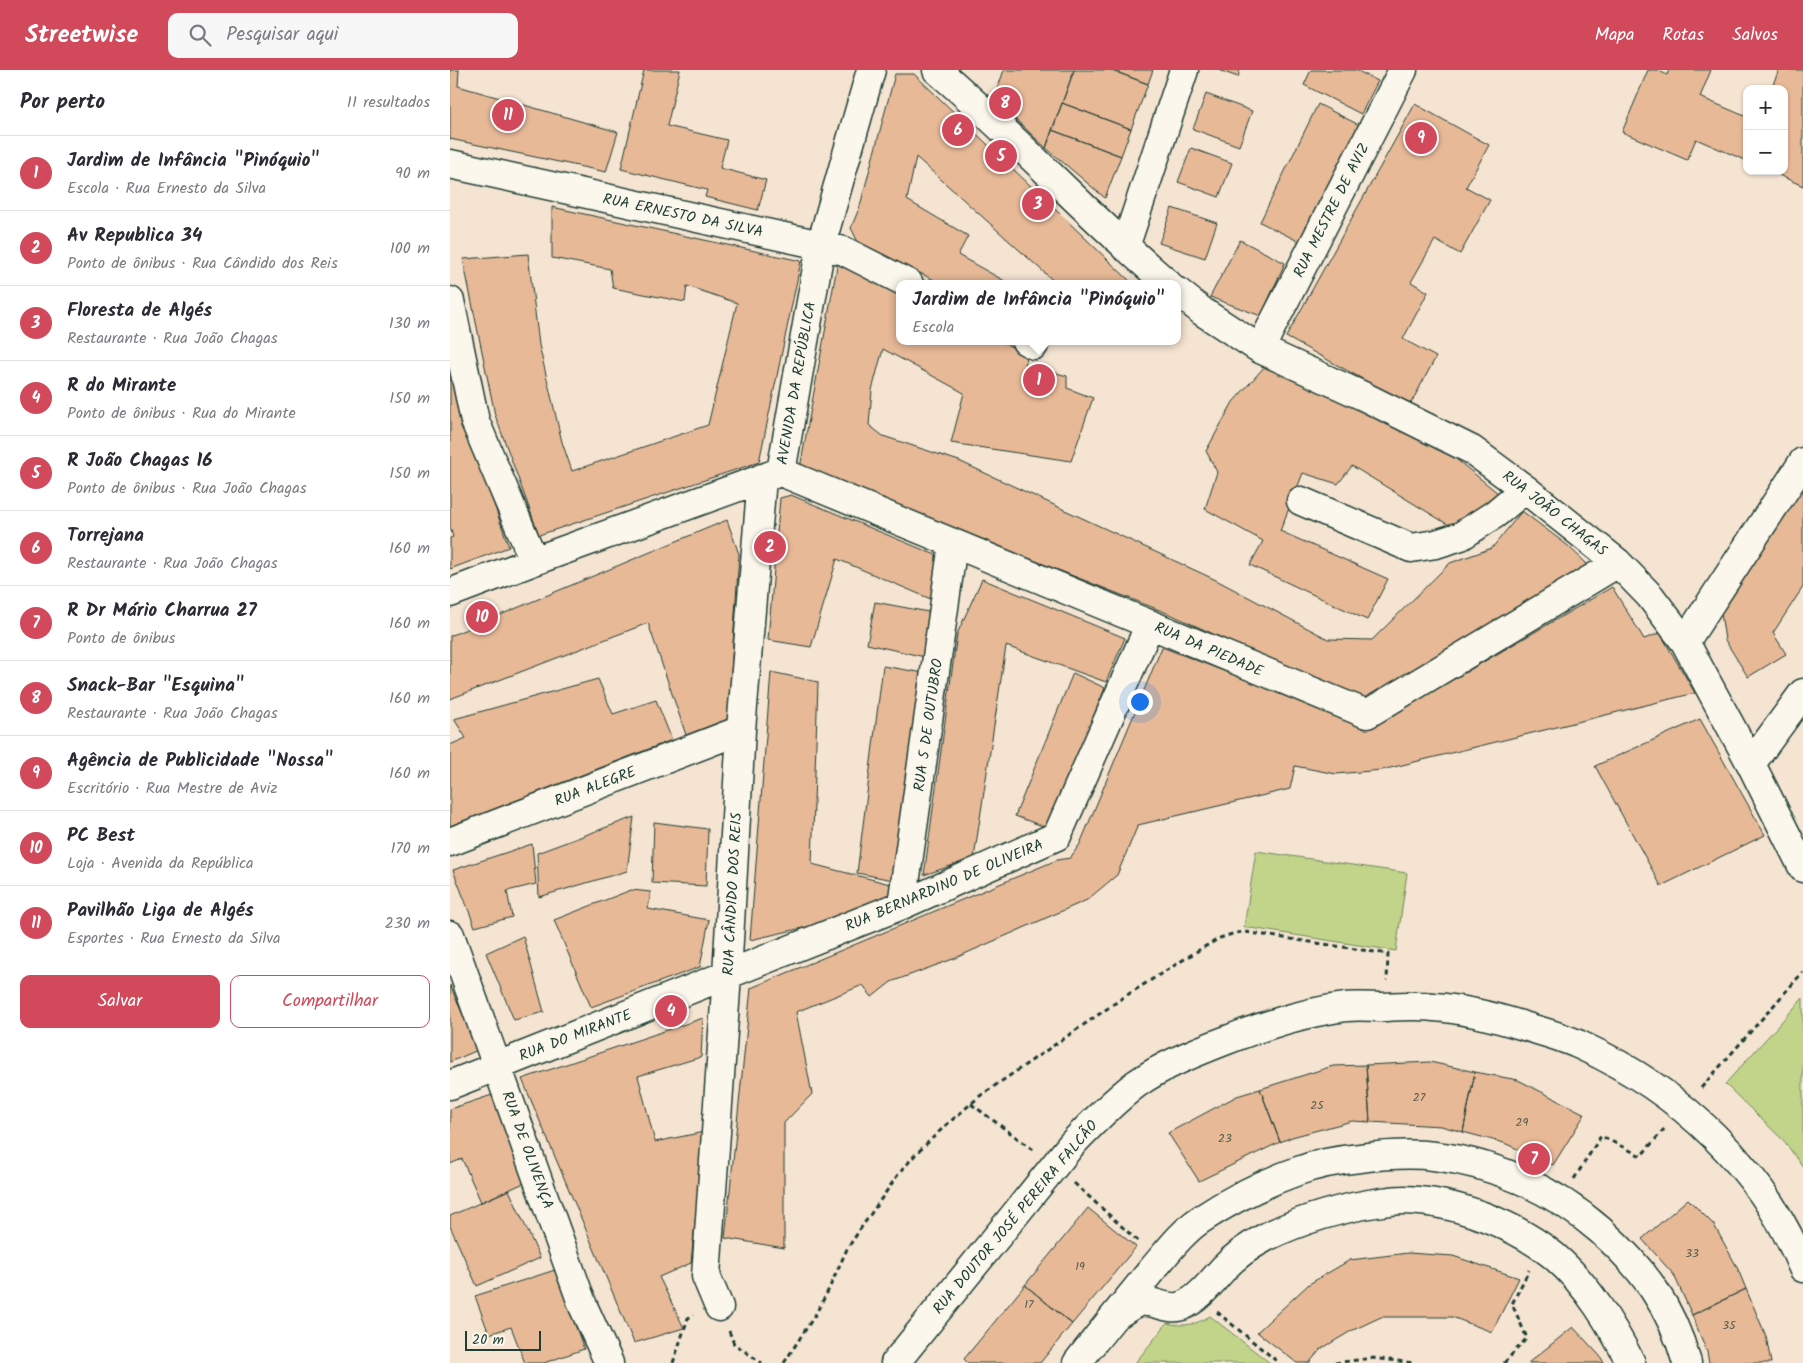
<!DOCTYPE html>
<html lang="pt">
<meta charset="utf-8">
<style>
body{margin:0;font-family:Kalam,sans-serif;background:#f7f7f7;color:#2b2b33}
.controls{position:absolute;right:15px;top:15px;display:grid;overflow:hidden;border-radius:10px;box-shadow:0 1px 4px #0004}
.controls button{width:45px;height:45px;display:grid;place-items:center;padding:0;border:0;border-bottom:1px solid #e1e1e2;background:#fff;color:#2b2b33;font:25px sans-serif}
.scale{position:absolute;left:15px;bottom:12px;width:76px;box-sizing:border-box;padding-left:5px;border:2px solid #1f3d34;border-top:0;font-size:14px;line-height:18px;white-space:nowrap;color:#1f3d34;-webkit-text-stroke:4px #fbf7ec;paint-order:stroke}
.you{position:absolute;left:689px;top:631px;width:18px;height:18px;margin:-12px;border:4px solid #fff;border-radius:50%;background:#1a73e8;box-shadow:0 0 0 8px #1a73e833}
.badge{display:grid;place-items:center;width:32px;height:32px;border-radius:50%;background:#d1495b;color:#fff;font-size:16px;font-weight:700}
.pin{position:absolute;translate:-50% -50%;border:2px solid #fff;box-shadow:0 1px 5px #0006}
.popup{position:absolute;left:446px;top:210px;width:285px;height:65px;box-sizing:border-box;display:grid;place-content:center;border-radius:10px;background:#fff;filter:drop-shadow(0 1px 4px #0005);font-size:16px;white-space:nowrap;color:#7c7c81}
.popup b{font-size:19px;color:#2b2b33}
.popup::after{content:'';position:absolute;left:50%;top:100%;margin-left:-10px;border:10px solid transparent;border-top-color:#fff}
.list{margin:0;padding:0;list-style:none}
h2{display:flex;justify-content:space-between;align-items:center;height:65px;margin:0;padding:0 20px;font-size:21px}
h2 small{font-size:16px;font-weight:400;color:#7c7c81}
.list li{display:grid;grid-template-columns:32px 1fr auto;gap:15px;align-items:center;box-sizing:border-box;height:75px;padding:0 20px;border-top:1px solid #e1e1e2}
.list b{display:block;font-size:19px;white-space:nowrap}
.list p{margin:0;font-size:16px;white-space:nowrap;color:#7c7c81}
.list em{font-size:16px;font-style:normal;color:#7c7c81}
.actions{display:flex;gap:10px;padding:15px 20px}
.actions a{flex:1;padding:11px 0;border:1px solid #d1495b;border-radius:10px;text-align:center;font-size:18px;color:#d1495b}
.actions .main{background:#d1495b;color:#fff}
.icon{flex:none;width:28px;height:28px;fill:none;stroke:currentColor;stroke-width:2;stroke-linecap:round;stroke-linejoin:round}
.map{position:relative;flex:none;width:1353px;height:1293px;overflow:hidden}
header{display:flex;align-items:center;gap:30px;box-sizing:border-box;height:70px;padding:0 25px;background:#d1495b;color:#fff}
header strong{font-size:24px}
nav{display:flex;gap:28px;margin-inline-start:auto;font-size:18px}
.search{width:350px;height:45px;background:#f7f7f7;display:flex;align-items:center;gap:12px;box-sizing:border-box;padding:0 18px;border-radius:10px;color:#7c7c81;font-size:19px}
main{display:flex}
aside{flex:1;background:#fff}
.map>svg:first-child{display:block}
</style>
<header>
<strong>Streetwise</strong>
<div class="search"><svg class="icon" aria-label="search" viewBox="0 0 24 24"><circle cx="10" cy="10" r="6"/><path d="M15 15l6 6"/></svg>Pesquisar aqui</div>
<nav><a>Mapa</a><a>Rotas</a><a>Salvos</a></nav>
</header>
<main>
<aside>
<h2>Por perto<small>11 resultados</small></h2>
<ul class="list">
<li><span class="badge">1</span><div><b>Jardim de Infância &quot;Pinóquio&quot;</b><p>Escola · Rua Ernesto da Silva</p></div><em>90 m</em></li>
<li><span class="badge">2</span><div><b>Av Republica 34</b><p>Ponto de ônibus · Rua Cândido dos Reis</p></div><em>100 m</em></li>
<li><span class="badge">3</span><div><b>Floresta de Algés</b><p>Restaurante · Rua João Chagas</p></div><em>130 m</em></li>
<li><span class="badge">4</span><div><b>R do Mirante</b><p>Ponto de ônibus · Rua do Mirante</p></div><em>150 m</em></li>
<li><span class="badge">5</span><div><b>R João Chagas 16</b><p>Ponto de ônibus · Rua João Chagas</p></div><em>150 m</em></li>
<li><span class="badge">6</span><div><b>Torrejana</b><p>Restaurante · Rua João Chagas</p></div><em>160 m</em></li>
<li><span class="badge">7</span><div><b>R Dr Mário Charrua 27</b><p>Ponto de ônibus</p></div><em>160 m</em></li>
<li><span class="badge">8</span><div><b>Snack-Bar &quot;Esquina&quot;</b><p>Restaurante · Rua João Chagas</p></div><em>160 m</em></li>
<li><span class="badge">9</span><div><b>Agência de Publicidade &quot;Nossa&quot;</b><p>Escritório · Rua Mestre de Aviz</p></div><em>160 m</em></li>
<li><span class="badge">10</span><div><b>PC Best</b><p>Loja · Avenida da República</p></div><em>170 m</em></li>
<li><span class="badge">11</span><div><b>Pavilhão Liga de Algés</b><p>Esportes · Rua Ernesto da Silva</p></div><em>230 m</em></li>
</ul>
<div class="actions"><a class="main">Salvar</a><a>Compartilhar</a></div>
</aside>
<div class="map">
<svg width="1353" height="1293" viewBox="0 0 1353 1293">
<rect width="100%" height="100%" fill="#f5e4d2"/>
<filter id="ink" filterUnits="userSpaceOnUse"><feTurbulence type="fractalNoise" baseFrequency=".02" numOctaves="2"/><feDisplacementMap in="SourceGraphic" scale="10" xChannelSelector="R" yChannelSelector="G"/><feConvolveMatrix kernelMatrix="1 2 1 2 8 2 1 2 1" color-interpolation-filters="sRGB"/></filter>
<g filter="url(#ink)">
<path fill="#c1d489" stroke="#70885e" d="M806 781 957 803 946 881 794 857Z
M1353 928V1097L1334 1071 1275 1014Z
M760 1246 820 1293H685L717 1253C733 1257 746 1255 760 1246Z"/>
<path fill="#e7b997" stroke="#1f3d34" d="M0 0H9L8 16 168 62 156 102 0 69Z
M194 0H230L217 56 277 70 270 98 316 110 308 140 255 127 257 120 171 99Z
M554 0H624L596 78 544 29Z
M624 0H661L698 14 681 59 612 33Z
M661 0H703L698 14Z
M768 0H790L788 7Z
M861 0H906L928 11 911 44 854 15Z
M1198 0H1207L1217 5 1219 0H1261L1250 27 1297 47V91L1246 69 1237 90 1172 62Z
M1329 0H1353V116L1320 101H1334V19H1321Z
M445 4H464L683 214H607L466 87 457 130 518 166 508 185 560 214H492L408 172 401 158 410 136Z
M756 24 802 41 789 76 743 59Z
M612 33 681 59 671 86 602 60Z
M868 34 909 55 852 173 810 152Z
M965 34 1039 75 1016 117 1040 130 1010 184 985 170 961 212 978 222 953 269 986 287 960 335 836 267Z
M602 60 671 86 655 128 596 78Z
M741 78 782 93 769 127 728 112Z
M102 137 351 191 309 392 89 465 45 345 13 189 78 184 89 275 112 372 122 401 258 355 287 233 237 216 235 232 163 218 160 199 102 188Z
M722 138 767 153 755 188 709 173Z
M790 170 835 193 811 246 760 227Z
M388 191 450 222V271H550L578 285 575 294 617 306V318L643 328 621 391 501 373 514 323 433 279 422 320 419 355 433 366 509 391 766 510 878 569 922 570 1000 493 1042 478 1072 441 1117 475 1136 493V503L916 634 722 545 350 398Z
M0 280 17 357 59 477 0 499V468L3 467 0 457Z
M816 295 979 367 1054 428 1007 460 902 396 888 414 853 403 830 461 938 509 917 550 800 495 813 471 755 439 767 402 756 381 783 332Z
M1353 416V517L1323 563 1336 584 1298 607 1275 570 1271 543Z
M341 425 493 488 483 530 387 489 361 577 318 570 330 428Z
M277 450 289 484 278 649 236 665 198 553 0 629V566Z
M532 509 675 568 656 612 556 576 524 788 474 805 507 564Z
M1162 517 1194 569 1210 563 1245 623 932 700 886 704 845 696 840 719 688 755 667 805 637 830 503 889 441 912 422 927 413 915 346 942 362 1024 334 1053V1178L275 1168 301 918 607 790 620 788 630 774 712 577 920 658Z
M425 532 484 543 475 587 417 574Z
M433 596 474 603 443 810 407 803Z
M321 602 368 612 362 794 440 814 452 835 300 870Z
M623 603 655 618 598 758 565 746Z
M148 609 163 644 206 630 222 670 0 756V675L16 668 4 649Z
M1250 649 1315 765 1211 816 1145 696Z
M184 747 177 801 89 827 87 783Z
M204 752 258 759 256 816 202 813Z
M82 774 86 814 57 821 62 847 25 857 3 800Z
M181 820 201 822 198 839 259 850 250 897 141 937 104 850Z
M73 866 94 942 64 950 36 883Z
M0 915 28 980 0 992Z
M253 948 251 987 188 1006 205 1072 254 1062 241 1193 209 1207 234 1258 184 1273 72 1009Z
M980 992 1025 1002 1013 1062 991 1056 920 1052 916 995Z
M916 995 920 1052 902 1051 842 1067 830 1072 810 1019 883 996Z
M1025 1002 1068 1010 1135 1044 1103 1095 1054 1073 1013 1062Z
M810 1019 830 1072 749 1111 718 1063 787 1026Z
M45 1024 81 1110 31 1132 12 1089 0 1094V1039Z
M59 1120 90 1188 27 1216 0 1156V1146Z
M1238 1129 1264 1155 1287 1197 1296 1219 1242 1245 1224 1205 1192 1169Z
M638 1138 686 1177 622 1254 575 1215Z
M958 1183 1003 1186 1069 1208 1042 1262 1002 1247H931L901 1261 871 1279 859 1293H847L807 1262 859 1214 900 1190Z
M105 1200 134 1279 94 1293H75L61 1257 39 1264 25 1226Z
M575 1215 622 1254 590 1293H518L514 1289Z
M1296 1219 1316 1266 1321 1293H1259L1257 1282 1242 1245Z
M1123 1257 1150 1286 1154 1293H1078Z"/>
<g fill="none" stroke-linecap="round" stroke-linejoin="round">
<g stroke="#1f3d34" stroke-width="31">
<path id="minor" d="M487 0C567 68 638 146 718 214
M0 94 371 175 394 181 459 214
M675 177 734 0
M728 222 753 242 810 279 913 326 1022 380 1075 419 1168 493 1200 526 1235 572 1301 694 1353 798
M0 231 25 351 84 491
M576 271 584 275
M810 279 953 0
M331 402 917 644 1168 493
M331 402 371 175 421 0
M851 431 961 478 986 474 1011 466 1045 444 1075 419
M0 523 84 491 327 403
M1235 572 1353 392
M1301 694 1353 623
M0 772 291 660
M452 835 503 474
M0 865 133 1236 159 1293
M0 1015 452 835 607 766 700 554
M269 1237 256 1206 277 905 291 660 312 408
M668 1244C675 1240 684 1233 691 1232 705 1230 718 1241 732 1236 749 1229 762 1211 774 1198 786 1185 801 1175 816 1167 850 1150 894 1137 932 1132 939 1131 947 1130 954 1130 1005 1131 1065 1154 1104 1186 1138 1215 1161 1254 1181 1293
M445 1293 622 1074C642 1053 663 1032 686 1014 713 995 746 982 777 970 815 955 854 942 896 937 908 936 922 937 935 937 951 936 968 935 984 937 1014 939 1045 947 1074 956 1093 962 1114 967 1132 976 1229 1020 1313 1098 1353 1198
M627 1293C651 1262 676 1232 701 1201 716 1184 731 1163 750 1150 780 1130 814 1113 848 1101 867 1094 889 1090 910 1088 934 1085 959 1083 984 1086 1045 1093 1104 1120 1150 1160 1194 1199 1221 1236 1237 1293"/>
</g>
<path stroke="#1f3d34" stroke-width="3" stroke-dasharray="5 4" stroke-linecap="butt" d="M1251 1018 1353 902
M521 1034 585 1081
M1124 1109 1151 1066 1191 1086 1215 1058
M624 1113 690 1173
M767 1242 829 1293
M279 1261 284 1274 312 1293
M223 1293 238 1248 244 1245
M334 1293 365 1245 378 1221 397 1179 411 1158 447 1106 465 1085 495 1056 530 1026 677 925 749 880 770 868 785 863 795 862 938 884 937 911
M885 1293 922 1288 964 1293
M1054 1293 1077 1268 1062 1234 1079 1200"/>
<use href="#minor" stroke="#fbf7ec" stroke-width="28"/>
</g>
</g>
<g text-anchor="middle" stroke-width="4" stroke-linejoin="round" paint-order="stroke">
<g font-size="12" fill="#515c4d">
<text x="969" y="1031">27</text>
<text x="867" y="1039">25</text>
<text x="1072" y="1056">29</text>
<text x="775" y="1072">23</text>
<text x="1242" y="1187">33</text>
<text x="630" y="1200">19</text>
<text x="579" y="1238">17</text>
<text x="1279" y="1259">35</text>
</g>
<g font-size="15" fill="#1f3d34" stroke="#fbf7ec">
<text transform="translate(881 140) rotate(-63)" y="5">RUA MESTRE DE AVIZ</text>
<text transform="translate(233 145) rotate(12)" y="5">RUA ERNESTO DA SILVA</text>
<text transform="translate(346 313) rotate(-80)" y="5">AVENIDA DA REPÚBLICA</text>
<text transform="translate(1105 443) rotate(38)" y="5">RUA JOÃO CHAGAS</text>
<text transform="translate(759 579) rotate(23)" y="5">RUA DA PIEDADE</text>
<text transform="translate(478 655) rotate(-82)" y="5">RUA 5 DE OUTUBRO</text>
<text transform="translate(145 716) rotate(-21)" y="5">RUA ALEGRE</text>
<text transform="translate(494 815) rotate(-23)" y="5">RUA BERNARDINO DE OLIVEIRA</text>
<text transform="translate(282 824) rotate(-87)" y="5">RUA CÂNDIDO DOS REIS</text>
<text transform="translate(125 965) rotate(-21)" y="5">RUA DO MIRANTE</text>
<text transform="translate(78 1080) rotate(70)" y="5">RUA DE OLIVENÇA</text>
<text transform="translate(565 1147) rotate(-50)" y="5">RUA DOUTOR JOSÉ PEREIRA FALCÃO</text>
</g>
</g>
</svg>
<div class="controls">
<button>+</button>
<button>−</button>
</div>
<div class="scale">20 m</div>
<div class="you"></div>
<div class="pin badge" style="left:589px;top:310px">1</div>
<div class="popup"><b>Jardim de Infância &quot;Pinóquio&quot;</b>Escola</div>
<div class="pin badge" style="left:320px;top:477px">2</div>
<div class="pin badge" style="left:588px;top:134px">3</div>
<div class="pin badge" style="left:221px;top:941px">4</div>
<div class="pin badge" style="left:551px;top:86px">5</div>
<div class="pin badge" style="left:508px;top:60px">6</div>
<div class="pin badge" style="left:1084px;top:1089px">7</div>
<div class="pin badge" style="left:555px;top:33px">8</div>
<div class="pin badge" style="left:971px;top:68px">9</div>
<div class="pin badge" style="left:32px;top:547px">10</div>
<div class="pin badge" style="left:58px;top:45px">11</div>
</div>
</main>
